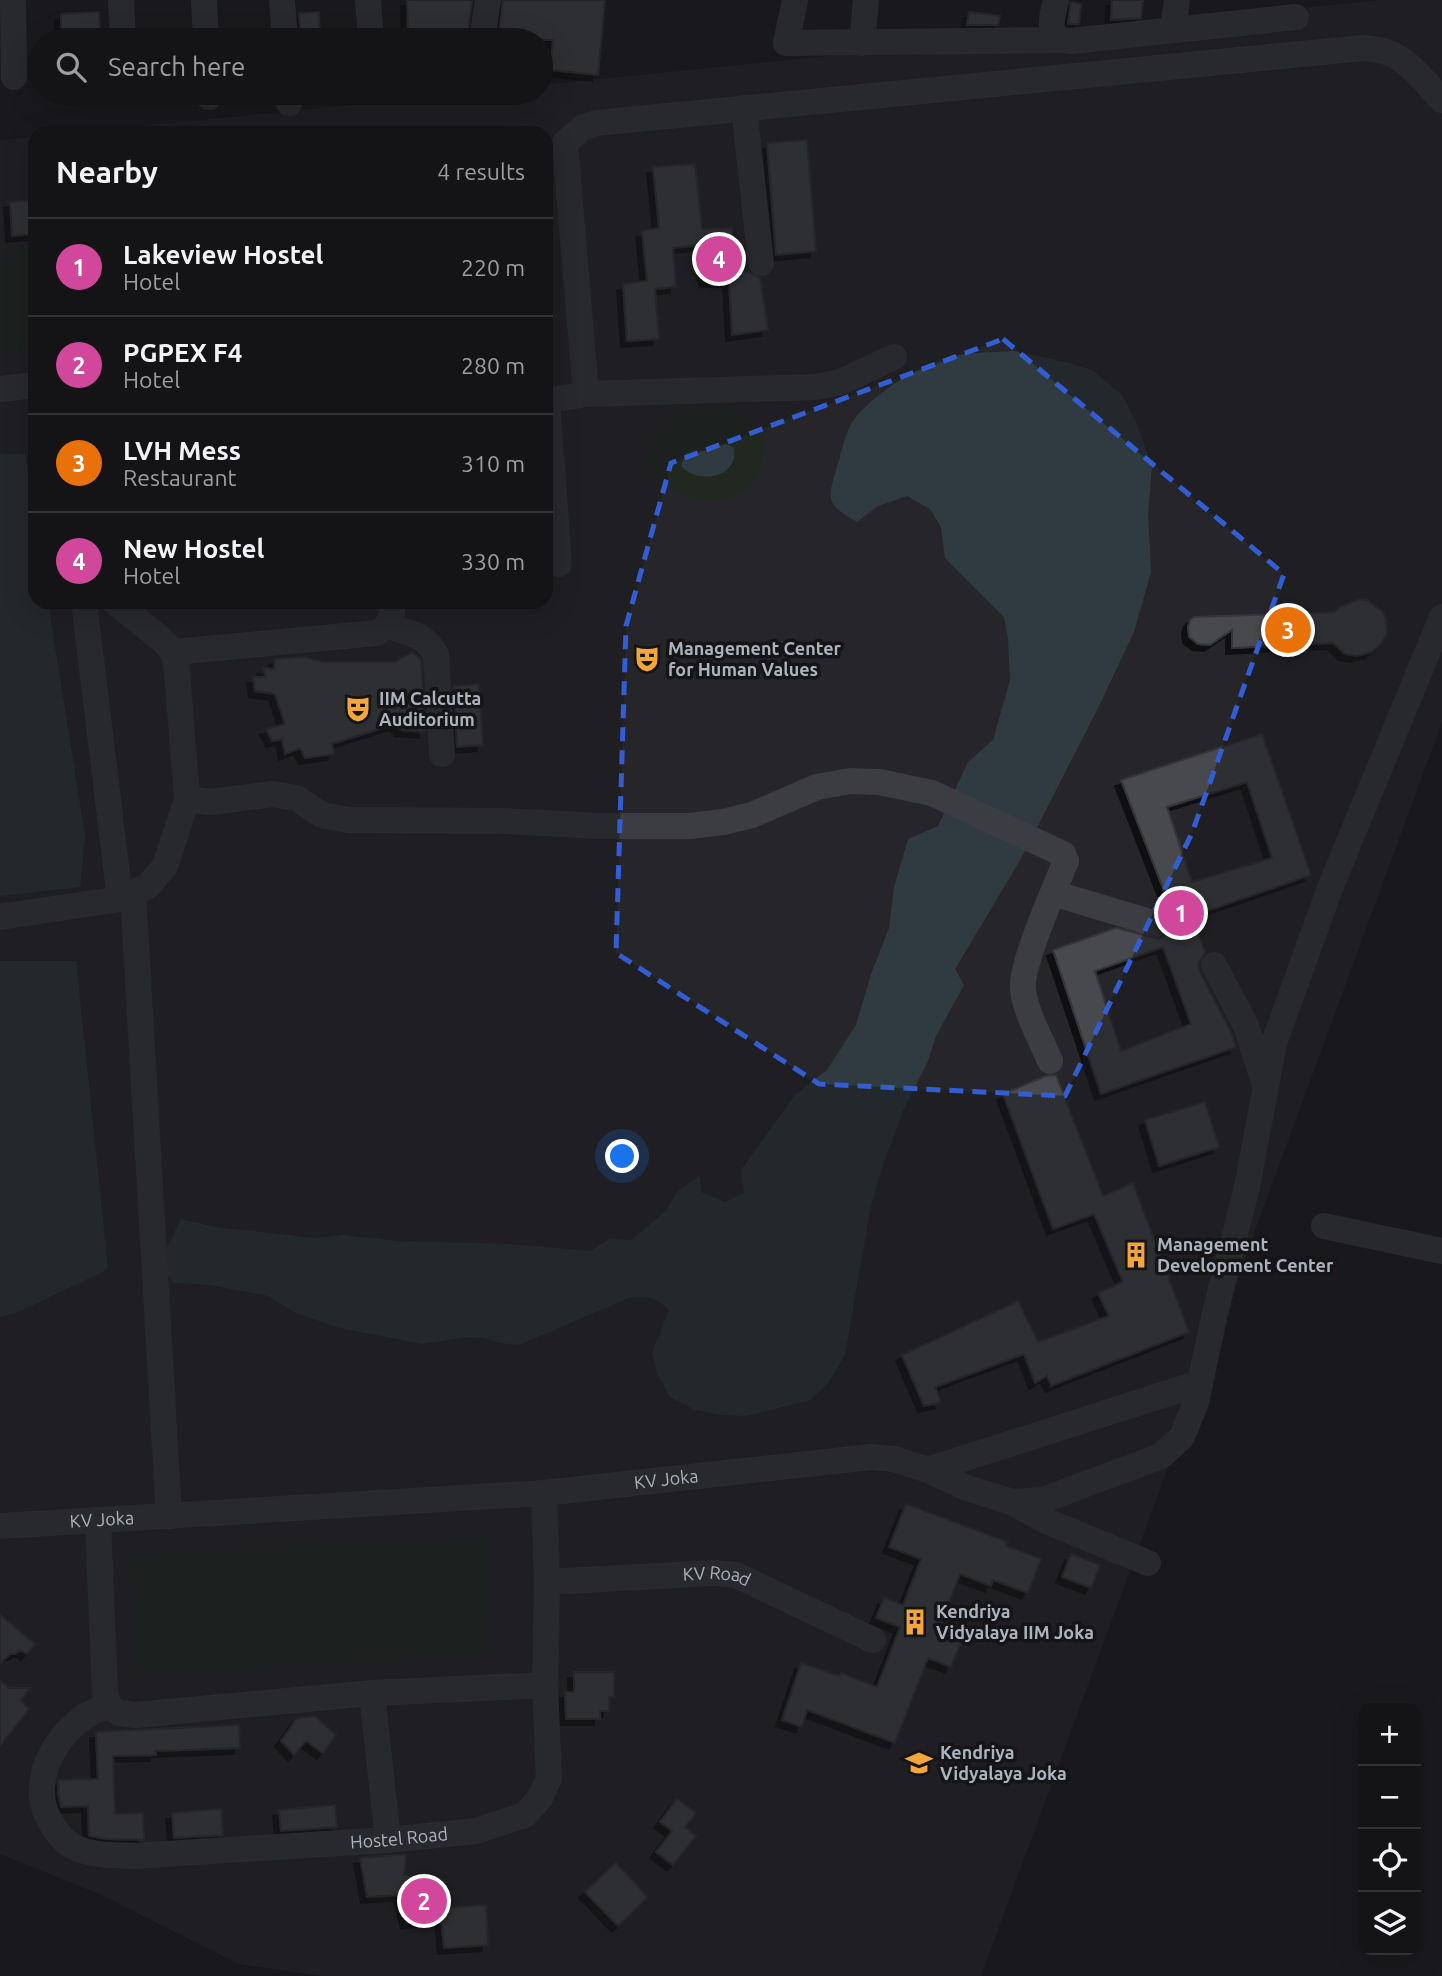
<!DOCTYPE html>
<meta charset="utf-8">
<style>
body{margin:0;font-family:Ubuntu,sans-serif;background:#212123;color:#f1f3f6}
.controls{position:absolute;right:21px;bottom:21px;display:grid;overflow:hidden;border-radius:14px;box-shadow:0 7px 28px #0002}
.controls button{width:63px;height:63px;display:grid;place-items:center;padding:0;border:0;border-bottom:2px solid #333335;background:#141416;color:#f1f3f6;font:35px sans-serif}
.you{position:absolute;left:623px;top:1157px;width:24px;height:24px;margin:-18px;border:5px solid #fff;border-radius:50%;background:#1a73e8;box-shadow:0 0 0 10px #1a73e833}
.badge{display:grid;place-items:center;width:46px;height:46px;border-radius:50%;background:#1a73e8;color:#fff;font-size:23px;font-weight:700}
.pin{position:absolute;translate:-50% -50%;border:4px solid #fff;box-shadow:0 2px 7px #0006}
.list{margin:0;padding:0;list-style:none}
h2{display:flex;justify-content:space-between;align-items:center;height:91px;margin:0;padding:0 28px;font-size:30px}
h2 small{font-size:23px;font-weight:400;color:#9d9ea1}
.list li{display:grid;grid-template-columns:46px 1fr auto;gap:21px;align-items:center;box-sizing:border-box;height:98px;padding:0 28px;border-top:2px solid #333335}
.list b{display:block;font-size:26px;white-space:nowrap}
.list p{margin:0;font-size:23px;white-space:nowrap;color:#9d9ea1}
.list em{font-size:23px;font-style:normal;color:#9d9ea1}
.icon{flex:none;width:38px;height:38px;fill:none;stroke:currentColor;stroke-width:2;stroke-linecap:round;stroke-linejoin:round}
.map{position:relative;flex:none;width:1442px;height:1976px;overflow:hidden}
.search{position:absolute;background:#141416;box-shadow:0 7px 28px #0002;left:28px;top:28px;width:525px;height:77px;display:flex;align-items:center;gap:18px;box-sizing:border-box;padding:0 24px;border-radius:38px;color:#9d9ea1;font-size:26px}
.panel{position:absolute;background:#141416;box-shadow:0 7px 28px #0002;left:28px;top:126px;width:525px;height:483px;border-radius:21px}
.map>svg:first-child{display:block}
</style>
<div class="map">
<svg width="1442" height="1976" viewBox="0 0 1442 1976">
<defs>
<filter id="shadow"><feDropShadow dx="-6" dy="6" stdDeviation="0" flood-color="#0009"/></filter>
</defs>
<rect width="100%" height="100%" fill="#1a1a1d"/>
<path fill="#26262a" d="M1381 0H1442V722L981 1976H322L239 1964 102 1895 0 1854V140L35 137V602H546V133H73L469 93H541V85Z"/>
<path fill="#202820" d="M35 247V342L19 344 20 352 0 353V259L11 258 10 249Z
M708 404 742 414 764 434C763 451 763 473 750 485 721 514 672 498 652 467 649 462 649 453 648 446L657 433 681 409Z
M488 1537 491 1653 140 1674 128 1555Z"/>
<path fill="#303b41" d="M1015 351 1069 363 1092 370 1122 395 1134 418 1152 465 1148 514 1151 572 1134 632 1098 708 1023 855 955 969 964 985 936 1036 928 1061 903 1111 881 1171 870 1210 845 1355 828 1383 810 1400 746 1416 722 1415 695 1410 670 1397 657 1373 652 1353 669 1310C657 1298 648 1295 631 1297L519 1345 501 1343 484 1338 467 1337 422 1344 340 1328 296 1313 268 1296 211 1285 174 1283 159 1264 181 1219 215 1227 314 1238 343 1235 398 1241 508 1244 591 1251 609 1239 631 1240 666 1211 677 1192 700 1175 701 1192 725 1202 744 1193 741 1170 795 1095 827 1070 856 1025 871 974 889 928 894 887 908 839 938 826 968 762 993 740 1010 680 1008 639 1004 617 945 558 941 527 930 509 907 496 878 506 857 522C826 504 827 500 837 467 841 454 844 438 850 426 863 401 913 369 940 360 963 351 990 353 1015 351Z
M725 444 734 448C739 478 698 485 681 466L686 453 693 450 710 451Z
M0 454H25L35 518V602H48L85 836 80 887 0 896Z
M0 961H76L108 1269 21 1311 0 1317Z"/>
<path fill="#47494d" stroke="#343539" stroke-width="2" fill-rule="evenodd" filter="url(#shadow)" d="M407 0H472L467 40H408Z
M503 0H605L598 75 550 70 553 40H498Z
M1112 0H1143L1141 18 1111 20Z
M1071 2 1081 4 1079 24H1068Z
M99 12 100 29 61 31V14Z
M319 12 320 38H301L299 13Z
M969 12 1000 16 998 25H967Z
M807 140 816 251 776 255 767 143Z
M695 164 702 229 732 228 736 270 748 272 760 278 768 330 732 335 729 281H705L700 245 673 248 676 287 655 289 659 339 627 341 623 284 647 281 642 231 659 228 653 167Z
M35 200V234L12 236 10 202Z
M1359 599 1367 600 1383 612 1386 619 1387 634 1380 645 1371 652 1357 656 1345 654 1333 643 1232 648V630L1210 645 1198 644 1189 637 1188 627 1190 620 1194 617 1335 612 1338 608Z
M413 652 421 660 425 732 401 730 395 724 332 744 334 754 305 758 300 748 285 754 282 739 272 741 266 729 285 724 275 694 255 691 253 677H266L263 668 274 669 275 659 304 657 323 662H394Z
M479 684 483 745 457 747 454 686Z
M1262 734 1311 875 1192 916 1205 952 1198 964 1200 972 1231 1032 1236 1047 1101 1094 1053 950 1116 928 1159 939 1167 935 1171 928V920L1165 911 1171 909 1121 780ZM1247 782 1272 858 1192 882 1167 807ZM1163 947 1191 1024 1121 1051 1095 971Z
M1056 1075 1103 1196 1133 1183 1189 1332 1051 1386 1047 1376 1035 1383 1024 1354 935 1387 941 1402 924 1406 902 1355 1018 1301 1038 1342 1109 1316 1098 1293 1123 1282 1094 1214 1053 1229 1003 1094 1046 1076Z
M1205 1102 1219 1147 1159 1166 1145 1120Z
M906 1504 1008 1542 1006 1546 1041 1559 1028 1593 993 1580 991 1586 960 1574 937 1633 961 1642 951 1667 928 1658 895 1743 807 1710 802 1727 782 1720 801 1663 840 1676 841 1673 877 1687 900 1627 876 1618 884 1598 903 1605 921 1559 889 1547Z
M1071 1554 1100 1565 1091 1588 1062 1577Z
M0 1615 35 1644 27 1654 20 1650 15 1654H10L0 1664Z
M574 1672H614V1697H609V1711H600V1719H566L565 1692H574Z
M0 1681 10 1688H30L21 1700 29 1709 0 1746Z
M315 1716 336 1735 323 1753 306 1741 294 1755 281 1741 297 1718Z
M239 1725 240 1748 156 1751V1755L113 1756 115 1814 143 1813 144 1840 107 1839 89 1836 88 1806 61 1807 58 1792 59 1780 98 1779 96 1732Z
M677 1799 696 1813 685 1827 696 1836 673 1865 656 1852 672 1831 660 1822Z
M335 1805 337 1827 281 1831 279 1810Z
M221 1809 223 1835 174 1838 172 1813Z
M406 1854 404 1875 444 1880 448 1908 486 1905 488 1945 444 1948 441 1918 407 1923 400 1895 367 1897 360 1858Z
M616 1863 648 1897 618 1926 585 1892Z"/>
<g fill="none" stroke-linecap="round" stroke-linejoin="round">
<g stroke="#3b3d42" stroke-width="26">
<path d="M13 0 14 77"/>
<path d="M121 0 123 40"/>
<path d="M204 0 206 40"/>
<path d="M282 0 285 40"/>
<path d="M368 0 371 40"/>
<path d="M795 0 786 43 1060 40"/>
<path d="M1056 0C1052 19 1044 39 1071 41L1296 17"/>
<path d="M1173 30 1177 0"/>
<path d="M482 40 488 0"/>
<path d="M862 43 866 0"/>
<path d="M209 93V97"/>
<path d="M289 93V103"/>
<path d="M744 108 761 263"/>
<path d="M0 389 35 385"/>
<path d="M586 394 565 143 582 128 596 123 1363 48C1403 49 1416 73 1442 100"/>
<path d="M546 401 586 394 816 387 841 382 894 357"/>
<path d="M547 401 559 564"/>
<path d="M84 602 120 899"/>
<path d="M388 626C408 632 426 635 436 655L442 754"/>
<path d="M174 652 377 633C390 625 393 618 392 602"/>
<path d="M187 799 210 802 272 794 296 798 322 815 349 820 502 821 600 826H690L723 822 752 815 817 787 850 781 879 782 932 793 1063 854 1066 861C1055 888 1020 965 1023 990 1026 1014 1041 1039 1050 1061"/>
<path d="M133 893 169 1516"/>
<path d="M1053 893 1156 924"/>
<path d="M0 917 120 899 148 886 165 866 187 799 177 670 174 652 161 639 115 602"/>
<path d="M1214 965 1246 1026 1264 1082"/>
<path d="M1324 1226 1442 1251"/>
<path d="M928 1470 1200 1383"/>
<path d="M1012 1502 1044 1520 1148 1563"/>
<path d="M98 1520 105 1693 108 1705"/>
<path id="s1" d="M0 1526 544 1493 871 1457 894 1459 928 1470 967 1488 1012 1502 1043 1500 1161 1456 1182 1437 1196 1402 1215 1313 1247 1187 1274 1043 1330 888 1442 617"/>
<path id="s2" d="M547 1582 714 1573 736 1575 873 1640"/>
<path d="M372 1693 388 1840"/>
<path id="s3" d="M108 1705C101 1709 91 1712 84 1717 52 1740 29 1784 50 1821 56 1832 65 1843 76 1848 94 1856 116 1855 135 1856L388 1840 476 1831 525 1815 540 1798 549 1778 545 1685 547 1582 544 1493"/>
<path d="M108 1705 119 1713 136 1715 372 1693 545 1685"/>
</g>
</g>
<path d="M0 0H1442V1976H0ZM1003 339 1284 574 1192 833 1065 1096 819 1084 616 953 626 626 671 463Z" fill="#1a1a1d" fill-opacity=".55" fill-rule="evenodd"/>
<path fill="none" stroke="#335dd4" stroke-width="5" stroke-dasharray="14 9" stroke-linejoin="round" d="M1003 339 1284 574 1192 833 1065 1096 819 1084 616 953 626 626 671 463Z"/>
<defs>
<g id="theatre-bare" transform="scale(2.1)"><path d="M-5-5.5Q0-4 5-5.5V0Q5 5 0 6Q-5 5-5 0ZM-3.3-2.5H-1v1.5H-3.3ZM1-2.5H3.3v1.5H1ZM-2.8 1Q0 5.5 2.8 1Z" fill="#f5a63a" stroke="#151518" stroke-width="2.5" paint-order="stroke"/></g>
<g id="building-bare" transform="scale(2.1)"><path d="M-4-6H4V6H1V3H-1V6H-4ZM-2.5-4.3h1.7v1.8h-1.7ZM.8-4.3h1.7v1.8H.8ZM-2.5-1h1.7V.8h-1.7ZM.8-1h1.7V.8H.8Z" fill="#f5a63a" stroke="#151518" stroke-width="2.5" paint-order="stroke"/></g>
<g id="school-bare" transform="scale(2.1)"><path d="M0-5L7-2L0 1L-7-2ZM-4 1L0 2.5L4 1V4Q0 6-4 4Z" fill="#f5a63a" stroke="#151518" stroke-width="2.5" paint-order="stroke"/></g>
</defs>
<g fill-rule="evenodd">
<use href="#theatre-bare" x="647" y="659"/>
<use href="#theatre-bare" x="358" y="709"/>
<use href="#building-bare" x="1136" y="1255"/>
<use href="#building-bare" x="915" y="1622"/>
<use href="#school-bare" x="919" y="1763"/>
</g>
<g text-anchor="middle" stroke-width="7" stroke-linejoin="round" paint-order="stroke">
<g font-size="18" font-weight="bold" fill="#adb3bc" stroke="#151518" text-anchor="start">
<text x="668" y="655">Management Center<tspan x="668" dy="21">for Human Values</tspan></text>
<text x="379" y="705">IIM Calcutta<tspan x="379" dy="21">Auditorium</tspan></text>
<text x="1157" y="1251">Management<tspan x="1157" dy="21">Development Center</tspan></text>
<text x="936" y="1618">Kendriya<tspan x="936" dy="21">Vidyalaya IIM Joka</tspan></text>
<text x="940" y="1759">Kendriya<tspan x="940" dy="21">Vidyalaya Joka</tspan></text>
</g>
<g font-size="18" fill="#adb3bc" stroke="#151518">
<text dy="6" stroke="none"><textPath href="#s1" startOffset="668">KV Joka</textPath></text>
<text dy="6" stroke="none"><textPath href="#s1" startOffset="102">KV Joka</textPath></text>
<text dy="6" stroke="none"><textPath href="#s2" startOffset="170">KV Road</textPath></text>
<text dy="6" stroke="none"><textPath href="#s3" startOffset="509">Hostel Road</textPath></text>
</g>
</g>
</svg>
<div class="controls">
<button>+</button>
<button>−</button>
<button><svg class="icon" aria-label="locate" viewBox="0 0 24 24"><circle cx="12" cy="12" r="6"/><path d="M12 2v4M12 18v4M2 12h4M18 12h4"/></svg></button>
<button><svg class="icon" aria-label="layers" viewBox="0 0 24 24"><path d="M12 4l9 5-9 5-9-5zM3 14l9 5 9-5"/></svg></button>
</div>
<div class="you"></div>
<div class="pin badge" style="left:1181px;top:913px;background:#d1479c">1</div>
<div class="pin badge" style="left:424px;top:1901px;background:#d1479c">2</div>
<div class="pin badge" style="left:1288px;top:630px;background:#e8710a">3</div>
<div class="pin badge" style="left:719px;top:259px;background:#d1479c">4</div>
<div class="search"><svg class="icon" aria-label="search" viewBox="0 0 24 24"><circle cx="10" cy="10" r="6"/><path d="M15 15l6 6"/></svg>Search here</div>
<section class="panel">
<h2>Nearby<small>4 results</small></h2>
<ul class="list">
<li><span class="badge" style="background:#d1479c">1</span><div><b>Lakeview Hostel</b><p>Hotel</p></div><em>220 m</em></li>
<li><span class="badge" style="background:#d1479c">2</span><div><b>PGPEX F4</b><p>Hotel</p></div><em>280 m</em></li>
<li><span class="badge" style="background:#e8710a">3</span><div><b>LVH Mess</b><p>Restaurant</p></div><em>310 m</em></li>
<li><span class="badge" style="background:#d1479c">4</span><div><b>New Hostel</b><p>Hotel</p></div><em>330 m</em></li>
</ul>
</section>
</div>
